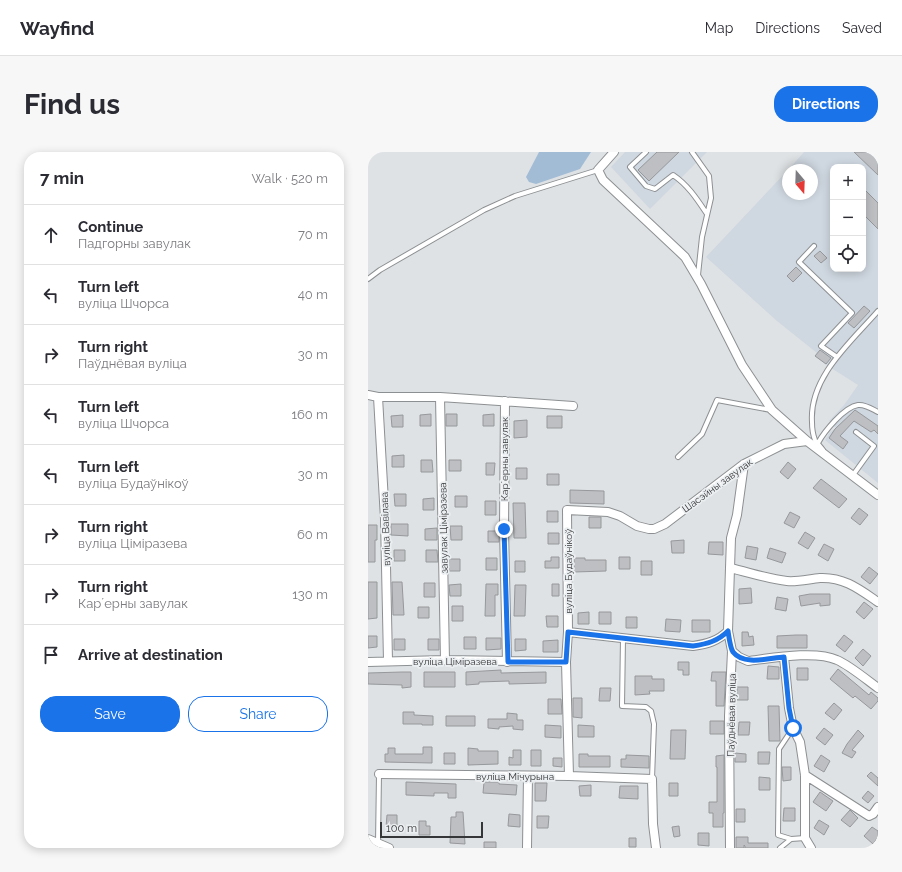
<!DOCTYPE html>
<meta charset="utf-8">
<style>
body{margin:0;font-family:Raleway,sans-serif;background:#f7f7f7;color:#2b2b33}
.controls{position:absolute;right:12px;top:12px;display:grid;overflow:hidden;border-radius:8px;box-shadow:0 2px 10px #0003}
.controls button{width:36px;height:36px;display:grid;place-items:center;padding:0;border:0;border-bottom:1px solid #e1e1e2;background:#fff;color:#2b2b33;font:20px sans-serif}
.compass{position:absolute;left:414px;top:12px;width:36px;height:36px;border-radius:50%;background:#fff;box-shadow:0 2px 10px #0003;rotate:161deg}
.scale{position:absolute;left:12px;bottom:10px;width:103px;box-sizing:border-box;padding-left:4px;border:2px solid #353637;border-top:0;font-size:11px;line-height:14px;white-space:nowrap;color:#353637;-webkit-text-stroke:3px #eceff2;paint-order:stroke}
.stop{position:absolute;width:12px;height:12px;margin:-9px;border:3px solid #1a73e8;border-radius:50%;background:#fff}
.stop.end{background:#1a73e8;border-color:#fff;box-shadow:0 1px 4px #0008}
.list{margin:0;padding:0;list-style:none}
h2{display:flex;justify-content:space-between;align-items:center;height:52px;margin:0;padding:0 16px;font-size:17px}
h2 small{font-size:13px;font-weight:400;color:#7c7c81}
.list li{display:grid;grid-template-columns:26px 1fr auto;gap:12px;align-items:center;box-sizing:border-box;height:60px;padding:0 16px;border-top:1px solid #e1e1e2}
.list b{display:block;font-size:15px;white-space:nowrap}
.list p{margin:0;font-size:13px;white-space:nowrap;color:#7c7c81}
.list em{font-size:13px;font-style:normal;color:#7c7c81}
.actions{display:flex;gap:8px;padding:12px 16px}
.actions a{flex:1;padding:9px 0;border:1px solid #1a73e8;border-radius:16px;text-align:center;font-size:14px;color:#1a73e8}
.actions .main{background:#1a73e8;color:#fff}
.icon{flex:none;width:22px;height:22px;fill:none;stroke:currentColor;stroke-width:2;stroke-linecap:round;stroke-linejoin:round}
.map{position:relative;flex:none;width:510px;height:696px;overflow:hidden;border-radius:16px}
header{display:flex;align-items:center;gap:24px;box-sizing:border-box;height:56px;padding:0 20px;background:#fff;border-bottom:1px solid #e1e1e2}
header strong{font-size:19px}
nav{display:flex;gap:22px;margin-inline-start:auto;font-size:14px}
.intro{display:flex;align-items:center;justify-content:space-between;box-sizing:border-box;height:96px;padding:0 24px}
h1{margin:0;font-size:28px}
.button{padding:10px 18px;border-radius:16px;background:#1a73e8;color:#fff;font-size:14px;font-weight:700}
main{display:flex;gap:24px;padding:0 24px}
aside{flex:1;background:#fff;border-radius:16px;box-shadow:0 2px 10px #0003}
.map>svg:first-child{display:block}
</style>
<header>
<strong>Wayfind</strong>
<nav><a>Map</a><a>Directions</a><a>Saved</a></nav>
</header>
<div class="intro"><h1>Find us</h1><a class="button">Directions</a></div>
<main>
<aside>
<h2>7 min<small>Walk · 520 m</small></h2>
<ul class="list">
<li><svg class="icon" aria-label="ahead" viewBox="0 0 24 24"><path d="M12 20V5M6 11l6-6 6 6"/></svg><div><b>Continue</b><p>Падгорны завулак</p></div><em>70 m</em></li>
<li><svg class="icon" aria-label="left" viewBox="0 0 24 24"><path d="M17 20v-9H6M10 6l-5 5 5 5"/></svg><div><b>Turn left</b><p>вуліца Шчорса</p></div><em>40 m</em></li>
<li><svg class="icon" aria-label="right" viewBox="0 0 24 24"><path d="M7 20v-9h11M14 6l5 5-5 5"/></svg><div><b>Turn right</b><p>Паўднёвая вуліца</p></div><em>30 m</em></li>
<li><svg class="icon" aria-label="left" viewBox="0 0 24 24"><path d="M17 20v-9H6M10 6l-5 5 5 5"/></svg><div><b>Turn left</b><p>вуліца Шчорса</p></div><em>160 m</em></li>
<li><svg class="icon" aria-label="left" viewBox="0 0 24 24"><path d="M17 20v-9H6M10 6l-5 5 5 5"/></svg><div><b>Turn left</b><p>вуліца Будаўнікоў</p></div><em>30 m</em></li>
<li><svg class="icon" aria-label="right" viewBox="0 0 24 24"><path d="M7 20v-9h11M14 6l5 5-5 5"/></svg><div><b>Turn right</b><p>вуліца Ціміразева</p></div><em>60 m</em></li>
<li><svg class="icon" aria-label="right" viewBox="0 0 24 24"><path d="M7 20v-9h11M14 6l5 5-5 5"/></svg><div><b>Turn right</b><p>Карʼерны завулак</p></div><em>130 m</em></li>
<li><svg class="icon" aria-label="arrive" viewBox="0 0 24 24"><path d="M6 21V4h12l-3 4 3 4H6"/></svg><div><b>Arrive at destination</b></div></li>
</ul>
<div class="actions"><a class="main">Save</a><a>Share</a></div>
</aside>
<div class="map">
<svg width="510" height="696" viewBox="0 0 510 696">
<rect width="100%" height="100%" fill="#dfe2e4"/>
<path fill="#cfd7e0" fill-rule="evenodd" d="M257 0H339L282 57 243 15Z
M436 0H510V331L457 288 462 280 468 276 461 269 476 253 490 233 460 214 447 204 449 201 409 169 338 105 420 18V42H444V18H420ZM465 15H495V117H465Z"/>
<path fill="#a2bcd6" d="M171 0H223L212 17 168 32 161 30 158 25Z"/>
<path fill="#bdbfc2" stroke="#96989b" d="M289 0H311L281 29 270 18Z
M486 0H510V23Z
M495 36 510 51V77L495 62Z
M452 99 459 106 453 111 446 104Z
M428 115 434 121 425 130 419 124Z
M496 154 502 159 486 176 480 171Z
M452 198 463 206 458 212 447 204Z
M487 258 510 274V282L506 278 503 280 486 269 472 284 480 290 475 297 461 286 467 277Z
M63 262V274H52V263Z
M78 262H89V274H78Z
M126 262V274H115V263Z
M35 263V275H24L23 264Z
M179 264H194V276H179Z
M159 268V285L146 286V269Z
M36 303V315H24V304Z
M53 308H64L65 320H53Z
M81 308H93V319H81Z
M420 310 428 317 420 327 412 320Z
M118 311H127L126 323H118Z
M148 316H159V327H148Z
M179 322H191V333H179Z
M453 327 479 347 471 356 445 336Z
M202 338 236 339V352L202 351Z
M26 342H38V354H27Z
M87 344H99V355H87Z
M66 346V358H55V347Z
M117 349H128V363H117Z
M145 351H157L158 386H146Z
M491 356 500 363 492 373 483 366Z
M179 359H190V370H179Z
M422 360 432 365 426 376 416 371Z
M221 365H233V376H221Z
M23 372H40V384L23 383Z
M0 373H9V388H7V410H0Z
M82 374H94V388H83Z
M69 376V388H57V377Z
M120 379H131V390H120Z
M437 380 447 386 440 397 430 391Z
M180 381H191V392H180Z
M316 388V401H304L303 389Z
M341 390H355V403L340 402Z
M456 392 466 397 460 409 450 403Z
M379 394 390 396 388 408 377 406Z
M402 396 418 401 414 411 399 406Z
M26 398H37V409H26Z
M58 398H69L70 410H58Z
M183 405H191V416H177V409H183Z
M251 405H262V417H251Z
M118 406H129V418H118Z
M206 406H217V408H238V419L206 420Z
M81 407H92V419H81Z
M147 409H157V420H147Z
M273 409H284V423H273Z
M501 415 510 422 502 432 493 425Z
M0 430H9V466L0 467Z
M24 430H34L36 463H25Z
M56 431H67V445H56Z
M93 432V444H82L81 433Z
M118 432H130V443H127V464H117Z
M184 432H191V444H184Z
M147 433H158L157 464H146Z
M383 436 384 451 371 452V437Z
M442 442H462V453L452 454V451L433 454 431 444Z
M409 445 420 447 418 459 407 457Z
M496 450 505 457 496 467 488 460Z
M84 454H95V469H84Z
M50 455H61V466H50Z
M221 460V472H210V461Z
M231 460H243V472H231Z
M178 464H190V475H179Z
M258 465H269V476H258Z
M298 467 313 468 312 480 297 479Z
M324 468H342V480H324Z
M374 480H380L381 485 385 484 386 493 374 494Z
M428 483H439V496H409V484Z
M476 483 485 490 477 500 468 493Z
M0 484H9V495L0 496Z
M96 485H108V497H96Z
M118 486H133V497L118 498Z
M26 487H37V498H26Z
M60 487H71V498H60Z
M147 487H158V498L147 499Z
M190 488V500H175V489Z
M495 497 503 504 495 514 487 506Z
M310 510H321V523H315V518H310Z
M400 514 411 515V527H399Z
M429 516H440V528H429Z
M470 517 501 543 503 540 510 546V549L503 557 487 544 485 546 462 527Z
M133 518V521L178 520V531L141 532V529L111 530V532L98 533V520Z
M34 520H43V535L34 536V533L0 532V521Z
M56 520H87V535H56Z
M344 520H358L356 554H348V529H343Z
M267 524H284V527H296V539H281L282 542 267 543Z
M369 535H380V548H369Z
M232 536H243L242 549H231Z
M205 546H214V566L205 565Z
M180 547H193L194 562H180Z
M466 551 474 558 466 568 457 561Z
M400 554H411L412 589H401Z
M35 560H46V563L65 564V573H54V572H35Z
M139 561 149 562V568H155V578L145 577V574L131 575V577L120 576V567H139Z
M78 564H107V574H78Z
M342 569H356V582H342Z
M371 570H382L381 583H370Z
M177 573 193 574V586L177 585Z
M210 573 226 574V585H210Z
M456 576 465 583 457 593 448 586Z
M303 578H318L317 607H302Z
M490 578 496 584 484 598 488 600 484 606 474 601 479 592Z
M55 595H64V611L17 610V602H20V596H27V602H55Z
M100 596 110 597V599H130V612L100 613Z
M145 598H153V613H141V605L145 606Z
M163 598H173V614H163Z
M390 600H402L401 612H390Z
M76 601H87V612H76Z
M367 601 378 602V610H367Z
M211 602H220V604H242V615H211Z
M258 603 281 604V616L253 615V607H258Z
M356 603V661H355V675H345V661H341V650H349V615H348V604Z
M453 603 462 609 456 620 446 614Z
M185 606H194V615L185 614Z
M414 615H423V628L415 629Z
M503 620 510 626V634L499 624Z
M391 625 402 626V638H391Z
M38 630 88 632V646H80V641H66V644L38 643Z
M116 630H131V632L149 633 148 643 115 641Z
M167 631H179L178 649H167Z
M301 631H310V644H301Z
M223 633V644H212L211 634Z
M252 634H270V647L251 646Z
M500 639 506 644 500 651 494 646Z
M452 640 465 649 458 659 445 650Z
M416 656H427V669H415Z
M368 657H377V670H368Z
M482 658 490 666 482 675 473 668Z
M88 660H95L97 692 82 691 83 665H88Z
M141 662 152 663V675L140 674Z
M19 663H29V675H18Z
M169 664H181L180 676H169Z
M451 668 461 674 456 683 446 676Z
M51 669H58V674H62V683H51Z
M311 674 312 684 306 685 304 675Z
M504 675 510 679V685L505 692 496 684Z
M330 681H341V694L330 693Z
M368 685H380V691H400V696H377V694L376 693V696H368Z
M261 686H268V695H261Z
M116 690H128V696H116Z"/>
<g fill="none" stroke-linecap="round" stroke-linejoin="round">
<g stroke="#8d9092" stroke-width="6">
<path id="lane" d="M278 0 262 15 278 34 287 37 305 23C320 33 329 47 339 62
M324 0 341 24 343 46 334 85 330 123
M446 94 431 110 484 161 453 194 469 205
M0 127 12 118 116 58 147 44 230 18
M450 291C456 280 476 255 490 253 497 252 504 257 510 260
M455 298C452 294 449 291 447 288 445 283 444 275 444 270 441 225 483 190 510 159
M310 305 334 282 349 248 403 258
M485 323 506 294 488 280
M255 486 254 554 278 555 283 559 286 572 284 627
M423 687 410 683 411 597 425 576
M10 691 11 622
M412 696 423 687 437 686"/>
</g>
<g stroke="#8d9092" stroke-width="10">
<path id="street" d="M246 0 230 18 235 28 317 105 333 132 374 213 404 258 439 289 510 343
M0 243 10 245H72L205 254
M10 245 17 367 20 509
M72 245 77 508
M137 249 136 377 139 510
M362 416C380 420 400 427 419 429 430 430 441 427 452 426 476 425 491 437 510 450
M200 480 325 494C339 492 350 489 360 479
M364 499 371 505 380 509C404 506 448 498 469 508 481 513 499 528 510 536
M416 505 421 556 425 576 432 590 437 623V686L443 696
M0 510 77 508 198 510
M11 622 201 624 284 627 285 672 288 696
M437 623 501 664 505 662 510 655
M201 624 198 510 200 480 199 358 240 360 252 364 269 374 281 377H286L297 372 376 312 416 292 439 289
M0 687 21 696
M159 696 160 624
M362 696 361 564 364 499 360 479 362 416 363 386 369 363 376 312"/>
</g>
<use href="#lane" stroke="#fff" stroke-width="4"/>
<use href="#street" stroke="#fff" stroke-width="8"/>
</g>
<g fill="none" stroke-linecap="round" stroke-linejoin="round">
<path stroke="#1a73e8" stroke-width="5" d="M136 377 140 510H198L200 480 325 494C339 492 350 489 360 479 361 485 362 495 365 500 376 514 401 506 416 505L421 556 425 576"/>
</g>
<g text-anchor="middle" stroke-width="3.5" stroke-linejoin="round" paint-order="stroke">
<g font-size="10" fill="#353637" stroke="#eceff2">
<text transform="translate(136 307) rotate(-90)" y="4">Карʼерны завулак</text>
<text transform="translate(349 333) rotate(-36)" y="4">Шасэйны завулак</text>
<text transform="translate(75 376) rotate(-91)" y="4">завулак Ціміразева</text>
<text transform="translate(17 377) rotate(-92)" y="4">вуліца Вавілава</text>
<text transform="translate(200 419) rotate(-90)" y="4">вуліца Будаўнікоў</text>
<text x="87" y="513">вуліца Ціміразева</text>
<text transform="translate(363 563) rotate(-89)" y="4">Паўднёвая вуліца</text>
<text x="147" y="628">вуліца Мічурына</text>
</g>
</g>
</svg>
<div class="controls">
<button>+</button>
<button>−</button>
<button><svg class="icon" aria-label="locate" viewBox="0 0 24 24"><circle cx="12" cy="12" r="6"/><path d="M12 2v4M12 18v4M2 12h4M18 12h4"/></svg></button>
</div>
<svg class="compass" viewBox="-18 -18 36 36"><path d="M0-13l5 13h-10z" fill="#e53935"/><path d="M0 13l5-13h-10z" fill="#7c7c81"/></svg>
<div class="scale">100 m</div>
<div class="stop" style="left:425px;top:576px"></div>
<div class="stop end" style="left:136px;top:377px"></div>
</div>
</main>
